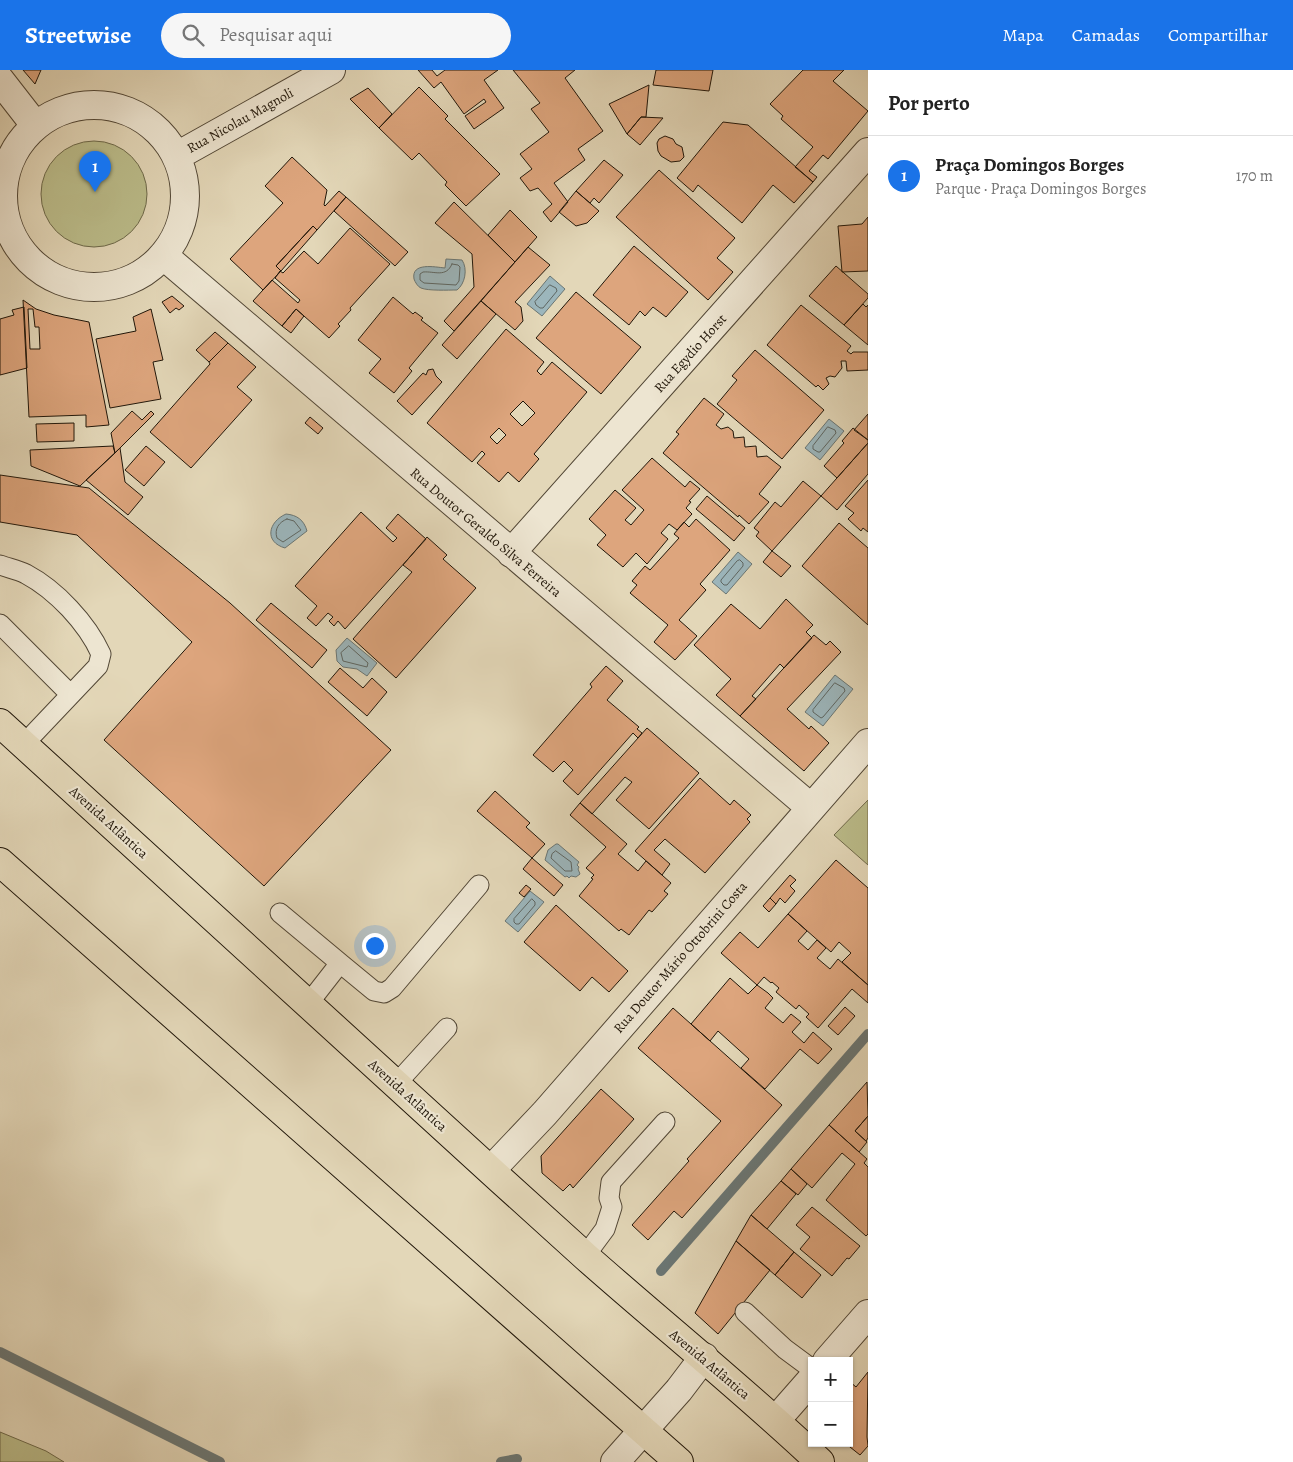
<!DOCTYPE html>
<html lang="pt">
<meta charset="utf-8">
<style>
body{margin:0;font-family:Alegreya,serif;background:#f6f6f6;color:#222}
.controls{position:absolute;right:15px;bottom:15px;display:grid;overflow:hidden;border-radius:0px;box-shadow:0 1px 4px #0004}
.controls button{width:45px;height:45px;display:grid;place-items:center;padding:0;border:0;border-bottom:1px solid #e0e0e0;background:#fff;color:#222;font:25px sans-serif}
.you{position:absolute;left:374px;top:875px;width:18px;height:18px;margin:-12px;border:4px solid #fff;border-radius:50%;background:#1a73e8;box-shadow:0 0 0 8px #1a73e833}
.badge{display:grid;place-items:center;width:32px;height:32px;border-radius:50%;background:#1a73e8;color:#fff;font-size:16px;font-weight:700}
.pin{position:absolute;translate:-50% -41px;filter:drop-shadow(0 1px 2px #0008)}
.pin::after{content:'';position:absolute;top:26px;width:18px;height:15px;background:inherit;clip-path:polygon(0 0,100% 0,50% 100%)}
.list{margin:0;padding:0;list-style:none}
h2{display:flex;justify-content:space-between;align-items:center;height:65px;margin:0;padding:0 20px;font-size:21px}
h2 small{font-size:16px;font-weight:400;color:#767676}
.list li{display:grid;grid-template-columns:32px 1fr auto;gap:15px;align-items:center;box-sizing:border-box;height:80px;padding:0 20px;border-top:1px solid #e0e0e0}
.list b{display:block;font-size:19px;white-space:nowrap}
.list p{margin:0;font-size:16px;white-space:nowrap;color:#767676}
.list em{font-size:16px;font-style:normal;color:#767676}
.icon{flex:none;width:28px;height:28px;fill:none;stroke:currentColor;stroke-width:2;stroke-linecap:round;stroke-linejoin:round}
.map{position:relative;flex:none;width:868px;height:1392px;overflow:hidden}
header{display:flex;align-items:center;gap:30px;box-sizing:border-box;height:70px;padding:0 25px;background:#1a73e8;color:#fff}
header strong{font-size:24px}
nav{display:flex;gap:28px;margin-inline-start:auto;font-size:18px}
.search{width:350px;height:45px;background:#f6f6f6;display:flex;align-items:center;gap:12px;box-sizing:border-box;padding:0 18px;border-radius:28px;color:#767676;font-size:19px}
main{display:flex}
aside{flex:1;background:#fff}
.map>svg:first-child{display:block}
</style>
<header>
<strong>Streetwise</strong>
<div class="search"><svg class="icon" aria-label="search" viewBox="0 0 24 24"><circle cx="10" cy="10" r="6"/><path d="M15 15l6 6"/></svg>Pesquisar aqui</div>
<nav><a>Mapa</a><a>Camadas</a><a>Compartilhar</a></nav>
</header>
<main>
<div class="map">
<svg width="868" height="1392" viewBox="0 0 868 1392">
<rect width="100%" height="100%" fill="#e3d7b8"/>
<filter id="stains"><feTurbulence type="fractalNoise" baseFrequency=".004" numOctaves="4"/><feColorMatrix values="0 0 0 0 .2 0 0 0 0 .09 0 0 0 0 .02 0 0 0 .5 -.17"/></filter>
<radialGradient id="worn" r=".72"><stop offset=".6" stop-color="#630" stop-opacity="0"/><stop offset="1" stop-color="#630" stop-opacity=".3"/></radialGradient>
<path fill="#bbbc8a" stroke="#6e694a" d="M41 124a53 53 0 1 1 106 0a53 53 0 1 1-106 0Z
M868 730V795L834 765Z
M0 1362 46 1381 64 1392H0Z"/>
<path fill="#9cb6bc" stroke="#6a7674" d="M446 189 462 190C468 199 465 214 457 220 448 220 428 221 421 218 418 217 415 212 414 209 411 192 435 197 445 198Z
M550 206 565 219 542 246 527 234Z
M829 349 844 361 820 390 805 378Z
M286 444C297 445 304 450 307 461L285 478C264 472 268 452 286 444Z
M738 482 752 494 726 524 712 512Z
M347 568 377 593 367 606 357 599 343 597 337 591 336 580Z
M835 605 853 619 823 656 805 642Z
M556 774H558L579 792 577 795 579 797 578 799 580 804 576 807 571 806 569 808 567 806 565 807 545 790 548 780Z
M530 821 544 832 518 862 505 851Z"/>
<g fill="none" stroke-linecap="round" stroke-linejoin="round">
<path stroke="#5e6662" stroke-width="1" d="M452 194 458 195 460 197 459 211 456 215 424 213 420 210V204L423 202C435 201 446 208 452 194Z
M550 215 556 218 557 221 543 238H540L536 235 535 232Z
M828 357 835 360 836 363 820 382H818L813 379V376Z
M287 449 294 451 301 460 283 472 277 468C274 459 279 452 287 449Z
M740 490 743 493V496L727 515H724L721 512V510L737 491Z
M349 576 368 593 367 597 343 591 341 583Z
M835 613 844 618 845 621 823 647 821 648 813 642V640Z
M556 781 571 792 572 801H565L551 788 552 784Z
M532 829 535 832V835L519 854H516L514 852V849Z"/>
<path stroke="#6a7674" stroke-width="10" d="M661 1201 868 964
M0 1282 220 1392
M501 1392 517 1389"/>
</g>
<path fill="#dda57d" stroke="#201609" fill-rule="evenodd" d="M23 0H41L35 14Z
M418 0H432L437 6 445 0H498L484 10 504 38 474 59 465 46 486 32 484 29 464 44 441 12 434 18Z
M513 0H575L565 8 603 61 578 79 585 90 554 113 568 132 551 152 543 142 552 134 538 118 530 121 520 108 532 99 520 84 549 62 531 39 540 33Z
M656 0H713L709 21 653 15Z
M803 0H844L833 11 868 41 828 89 823 85 809 101 817 107 813 112 795 97 813 77 781 49 783 46 770 34Z
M649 15 646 47H641L627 64 609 34Z
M419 17 448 46 445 49 500 104 466 136 445 115 447 112 419 83 412 90 379 58Z
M368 18 392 44 379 58 350 29Z
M641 47 663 48 640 75 627 64Z
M723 52 748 55 813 112 794 133 773 115 742 153 698 115 693 122 677 108Z
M665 66 673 69 676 74 682 77 684 87 680 91 671 92 661 86 658 81 657 73 659 69Z
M292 87 327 120 324 135 325 136 339 121 346 127 317 160 313 156 276 196 281 201 263 220 230 189 283 133 265 116Z
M604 90 623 105 599 133 594 128 590 133 576 121Z
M659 100 735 168 717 188 733 202 708 230 616 147Z
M576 121 599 141 587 153 576 156 559 142Z
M346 127 408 182 395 196 334 141Z
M454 132 515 192 454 261 444 251 474 217 472 184 435 153Z
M510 140 537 167 515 192 488 165Z
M868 147V201L842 202 838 156 862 154Z
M313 156 317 160 281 201 276 196Z
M350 158 390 194 350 238 351 240 338 254 340 256 329 268 296 239 282 256 253 231 272 210 298 233 300 230 275 208 280 201 283 203 304 181 318 194Z
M634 176 688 222 666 247 653 237 645 246 640 241 629 255 593 225Z
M528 177 550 195 515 232 521 237 523 251 515 260 481 231Z
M836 196 868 224V228L844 255 809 226Z
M576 222 641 277 601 324 536 268Z
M172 226 184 236 179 240 176 238 170 243 162 232Z
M393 227 413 244 415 242 423 248 421 250 438 263 409 298 412 301 394 323 369 303 381 289 358 270Z
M23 230 36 239 54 245 89 252 109 355 86 357V345L29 347ZM28 239H33L35 257H39L40 279H30Z
M481 231 496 244 457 289 442 275Z
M863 234 866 237 868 235V275L844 255Z
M801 235 851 276 847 281 851 284 853 282H868V300L847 301 846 291H841L842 298 835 307 830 306 826 308 829 314 823 320 818 315 816 317 767 275Z
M24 237 27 298 0 305V249L14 245 12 240Z
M151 239 163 290 153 292 161 329 110 338 96 269 136 261 133 247Z
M296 239 304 246 291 263 282 256Z
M506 259 544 292 537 301 541 305 552 292 587 322 534 384 539 389 519 412 508 402 499 412 477 393 485 384 482 381 472 392 427 353ZM523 331 535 343 522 356 510 344ZM499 358 506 365 497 374 490 367Z
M215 262 228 273 209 292 196 280Z
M228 273 256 297 237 317 252 330 191 398 150 362 210 294 209 292Z
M755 280 824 340 782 389 717 334 737 310 732 306Z
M433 299 436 306 442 312 412 345 397 331 423 303 426 305 428 300Z
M704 328 724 344 716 355 721 359 728 357 733 361 734 368 744 367 745 377 756 376 757 387 767 386 781 397 759 424 769 432 749 454 739 445 738 447 663 383 679 364 676 362Z
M132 341 142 350 151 341 154 344 115 383 111 363Z
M868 344V370L854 360Z
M310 347 323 358 318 364 305 353Z
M74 353V371L37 372 36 354Z
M853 358 868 370V373L837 408 824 396 844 373 842 371Z
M868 373V404L837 440 821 426Z
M113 376 115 383 80 416 31 396 30 380Z
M146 376 165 392 144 416 125 400Z
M120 378 125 412 143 427 128 445 86 410Z
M652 388 685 417 690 411 700 419 689 431 691 432 686 438 692 444 677 460 669 454 661 463 668 469 647 494 636 483 623 497 597 475 606 465 589 449 615 420 636 438 625 450 631 455 644 440 622 420Z
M0 405 89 418 230 533 391 680 264 816 104 670 192 572 77 465 0 452Z
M868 410V462L863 458 861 461 848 449 854 443 845 436Z
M803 411 821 426 772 481 756 466 759 462 754 458 775 432 781 437Z
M707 426 745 458 734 471 696 439Z
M361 442 393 472 397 468 386 458 398 444 426 469 345 559 338 551 334 556 329 551 333 547 328 543 316 556 307 548 317 536 295 516Z
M696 449 730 480 700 514 706 520 679 550 697 566 675 590 654 572 668 555 630 523 637 515 632 511 645 496 650 500 679 468 674 464 684 452 689 457Z
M839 453 868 478V555L802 496Z
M427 467 447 485 443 489 476 518 396 608 353 569 412 502 403 495Z
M772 481 791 496 781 507 763 492Z
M786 529 813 555 806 562 812 568 784 598 780 594 752 626 756 629 740 646 716 625 731 609 694 575 731 534 760 559Z
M271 533 327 580 312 598 256 550Z
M814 565 826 575 830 571 841 582 787 639 809 659 811 656 829 673 804 701 740 646Z
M606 596 623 611 607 630 639 657 637 659 642 663 638 668 633 663 578 725 563 711 573 700 564 691 553 702 533 685 592 617 590 614Z
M340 598 363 618 372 608 387 622 367 646 328 612Z
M647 658 699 703 649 759 616 730 632 712 625 707 592 744 580 733Z
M700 708 730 735 734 730 751 745 747 749 750 752 705 803 665 769 654 780 670 794 662 805 635 781Z
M495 721 530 753 526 757 545 774 532 788 477 741Z
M580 733 627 774 618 784 638 801 646 791 671 813 664 821 668 824 652 842 649 840 629 865 621 859 619 861 579 826 593 809 591 808 594 805 586 798 606 777 570 745Z
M532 788 563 815 554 826 523 799Z
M836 790 868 818V915L842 892 851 883 839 872 831 882 788 844Z
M790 805 796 810 790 816 795 821 785 833 780 828 776 834 770 828Z
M526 815 531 819 524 827 519 823Z
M770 828 776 834 769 842 763 836Z
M556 835 628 901 609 922 592 907 580 921 524 872Z
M788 844 807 861 798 871 808 880 817 870 826 878 817 888 830 899 838 889 868 915V933L852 919 818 958 806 947 809 944 799 935 796 939 776 922 779 918 772 912 771 913 764 907 757 915 721 883 740 862 758 878Z
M730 908 748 924 757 915 768 923 773 928 765 938 783 953 791 944 801 952 792 962 804 973 813 962 832 979 818 994 800 979 765 1019 741 998 749 989 718 961 710 971 691 954Z
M845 937 855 946 838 965 828 956Z
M673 938 782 1035 682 1148 674 1141 648 1170 632 1155 689 1091 687 1089 721 1051 638 978Z
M867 1012 868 1046 855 1061 867 1072 859 1082 829 1055Z
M601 1019 634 1049 573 1118 570 1114 563 1121 542 1103 541 1086Z
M868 1046V1068L866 1071 855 1061Z
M829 1055 867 1089 864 1093 868 1097V1164L866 1166 826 1130 855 1094 842 1083 812 1118 791 1099Z
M791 1099 807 1114 798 1125 781 1111Z
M781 1111 796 1124 767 1159 751 1145Z
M812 1137 860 1176 849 1189 847 1188 832 1206 800 1179 810 1167 796 1155Z
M751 1145 794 1182 775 1205 736 1171Z
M736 1171 770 1200 718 1264 695 1243Z
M794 1182 821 1205 802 1228 775 1205Z
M868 1302 867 1367 868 1376 860 1385 845 1373H849V1311L856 1317Z"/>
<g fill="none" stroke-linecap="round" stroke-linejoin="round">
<g stroke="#514635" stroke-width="21">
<path id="lane" d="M0 495C8 498 18 500 26 504 56 520 87 553 101 584L98 596 24 674
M0 554 70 624
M280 843 340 893
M308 934 340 893 374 921 384 923 392 918 479 815
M396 1014 447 958
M585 1186 605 1159 612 1137 609 1128 611 1112 665 1052
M745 1242 785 1279 812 1299"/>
</g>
<g stroke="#514635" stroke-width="30">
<path id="street" d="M0 10 35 55
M3 126a91 91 0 1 1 182 0a91 91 0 1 1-182 0Z
M177 86 331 0
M164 186 810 737
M511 483 868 82
M491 1100 545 1043 868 673
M827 1291 868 1244
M776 1350 812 1309
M615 1392 679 1320 704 1287"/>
</g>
<g stroke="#201609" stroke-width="30">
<path id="primary" d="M0 653C196 831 390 1010 586 1187 664 1256 745 1321 820 1392
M0 792 679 1392"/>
</g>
<use href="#lane" stroke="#ede5d1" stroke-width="19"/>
<use href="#street" stroke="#ede5d1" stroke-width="28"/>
<use href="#primary" stroke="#e3d7b8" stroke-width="28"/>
</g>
<g text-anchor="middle" stroke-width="4.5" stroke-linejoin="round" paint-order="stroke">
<g font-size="14" fill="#201609" stroke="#ede5d1">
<text transform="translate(240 50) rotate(-29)" y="5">Rua Nicolau Magnoli</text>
<text transform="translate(690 283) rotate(-48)" y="5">Rua Egydio Horst</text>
<text transform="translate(486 462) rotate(40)" y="5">Rua Doutor Geraldo Silva Ferreira</text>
<text transform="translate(109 752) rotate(42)" y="5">Avenida Atlântica</text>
<text transform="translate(680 887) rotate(-49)" y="5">Rua Doutor Mário Ottobrini Costa</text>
<text transform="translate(408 1025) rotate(42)" y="5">Avenida Atlântica</text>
<text transform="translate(710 1294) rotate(40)" y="5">Avenida Atlântica</text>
</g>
</g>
<rect width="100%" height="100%" filter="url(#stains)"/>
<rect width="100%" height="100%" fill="url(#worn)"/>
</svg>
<div class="controls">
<button>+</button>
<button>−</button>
</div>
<div class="you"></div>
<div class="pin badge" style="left:95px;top:122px">1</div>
</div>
<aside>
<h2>Por perto<small></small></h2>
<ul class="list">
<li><span class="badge">1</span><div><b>Praça Domingos Borges</b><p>Parque · Praça Domingos Borges</p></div><em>170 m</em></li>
</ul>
</aside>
</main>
